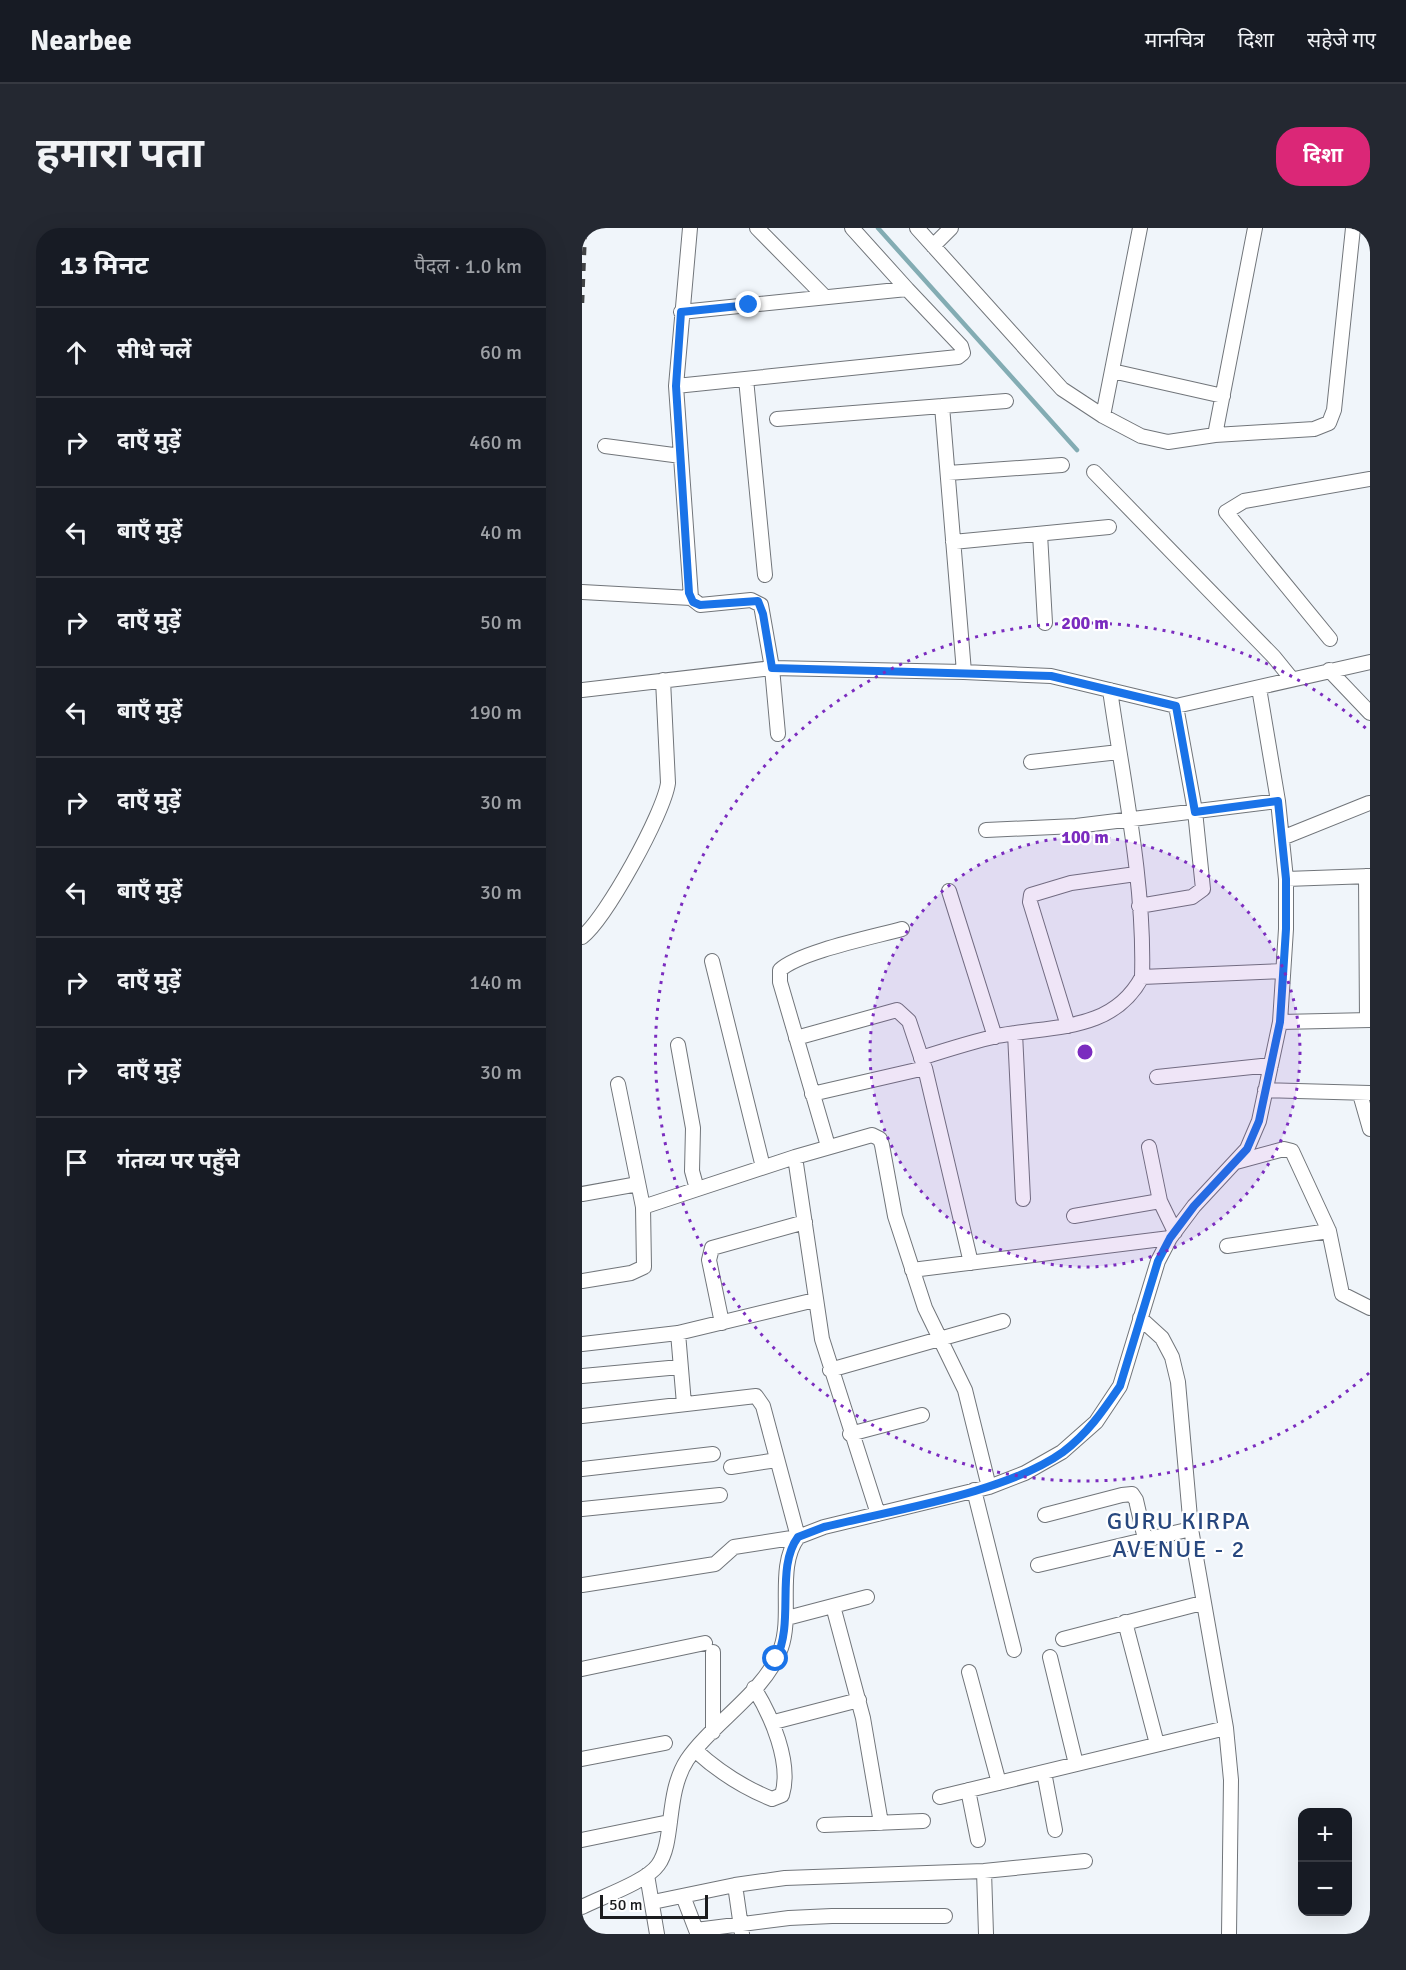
<!DOCTYPE html>
<html lang="hi">
<meta charset="utf-8">
<style>
body{margin:0;font-family:Signika,"Noto Sans Devanagari",sans-serif;background:#242831;color:#f1f3f6}
.controls{position:absolute;right:18px;bottom:18px;display:grid;overflow:hidden;border-radius:12px;box-shadow:0 6px 24px #0002}
.controls button{width:54px;height:54px;display:grid;place-items:center;padding:0;border:0;border-bottom:2px solid #363941;background:#171b24;color:#f1f3f6;font:30px sans-serif}
.scale{position:absolute;left:18px;bottom:15px;width:108px;box-sizing:border-box;padding-left:6px;border:3px solid #1b1c1e;border-top:0;font-size:16px;line-height:21px;white-space:nowrap;color:#1b1c1e;-webkit-text-stroke:4px #fff;paint-order:stroke}
.stop{position:absolute;width:18px;height:18px;margin:-14px;border:4px solid #1a73e8;border-radius:50%;background:#fff}
.stop.end{background:#1a73e8;border-color:#fff;box-shadow:0 2px 6px #0008}
.list{margin:0;padding:0;list-style:none}
h2{display:flex;justify-content:space-between;align-items:center;height:78px;margin:0;padding:0 24px;font-size:26px}
h2 small{font-size:20px;font-weight:400;color:#9ea1a6}
.list li{display:grid;grid-template-columns:39px 1fr auto;gap:18px;align-items:center;box-sizing:border-box;height:90px;padding:0 24px;border-top:2px solid #363941}
.list b{display:block;font-size:22px;white-space:nowrap}
.list em{font-size:20px;font-style:normal;color:#9ea1a6}
.icon{flex:none;width:33px;height:33px;fill:none;stroke:currentColor;stroke-width:2;stroke-linecap:round;stroke-linejoin:round}
.map{position:relative;flex:none;width:788px;height:1706px;overflow:hidden;border-radius:24px}
header{display:flex;align-items:center;gap:36px;box-sizing:border-box;height:84px;padding:0 30px;background:#171b24;border-bottom:2px solid #363941}
header strong{font-size:28px}
nav{display:flex;gap:33px;margin-inline-start:auto;font-size:21px}
.intro{display:flex;align-items:center;justify-content:space-between;box-sizing:border-box;height:144px;padding:0 36px}
h1{margin:0;font-size:42px}
.button{padding:15px 27px;border-radius:24px;background:#db2777;color:#fff;font-size:21px;font-weight:700}
main{display:flex;gap:36px;padding:0 36px}
aside{flex:1;background:#171b24;border-radius:24px;box-shadow:0 6px 24px #0002}
.map>svg:first-child{display:block}
</style>
<header>
<strong>Nearbee</strong>
<nav><a>मानचित्र</a><a>दिशा</a><a>सहेजे गए</a></nav>
</header>
<div class="intro"><h1>हमारा पता</h1><a class="button">दिशा</a></div>
<main>
<aside>
<h2>13 मिनट<small>पैदल · 1.0 km</small></h2>
<ul class="list">
<li><svg class="icon" aria-label="ahead" viewBox="0 0 24 24"><path d="M12 20V5M6 11l6-6 6 6"/></svg><div><b>सीधे चलें</b></div><em>60 m</em></li>
<li><svg class="icon" aria-label="right" viewBox="0 0 24 24"><path d="M7 20v-9h11M14 6l5 5-5 5"/></svg><div><b>दाएँ मुड़ें</b></div><em>460 m</em></li>
<li><svg class="icon" aria-label="left" viewBox="0 0 24 24"><path d="M17 20v-9H6M10 6l-5 5 5 5"/></svg><div><b>बाएँ मुड़ें</b></div><em>40 m</em></li>
<li><svg class="icon" aria-label="right" viewBox="0 0 24 24"><path d="M7 20v-9h11M14 6l5 5-5 5"/></svg><div><b>दाएँ मुड़ें</b></div><em>50 m</em></li>
<li><svg class="icon" aria-label="left" viewBox="0 0 24 24"><path d="M17 20v-9H6M10 6l-5 5 5 5"/></svg><div><b>बाएँ मुड़ें</b></div><em>190 m</em></li>
<li><svg class="icon" aria-label="right" viewBox="0 0 24 24"><path d="M7 20v-9h11M14 6l5 5-5 5"/></svg><div><b>दाएँ मुड़ें</b></div><em>30 m</em></li>
<li><svg class="icon" aria-label="left" viewBox="0 0 24 24"><path d="M17 20v-9H6M10 6l-5 5 5 5"/></svg><div><b>बाएँ मुड़ें</b></div><em>30 m</em></li>
<li><svg class="icon" aria-label="right" viewBox="0 0 24 24"><path d="M7 20v-9h11M14 6l5 5-5 5"/></svg><div><b>दाएँ मुड़ें</b></div><em>140 m</em></li>
<li><svg class="icon" aria-label="right" viewBox="0 0 24 24"><path d="M7 20v-9h11M14 6l5 5-5 5"/></svg><div><b>दाएँ मुड़ें</b></div><em>30 m</em></li>
<li><svg class="icon" aria-label="arrive" viewBox="0 0 24 24"><path d="M6 21V4h12l-3 4 3 4H6"/></svg><div><b>गंतव्य पर पहुँचे</b></div></li>
</ul>
</aside>
<div class="map">
<svg width="788" height="1706" viewBox="0 0 788 1706">
<rect width="100%" height="100%" fill="#f0f5fa"/>
<g fill="none" stroke-linecap="round" stroke-linejoin="round">
<path stroke="#83acb3" stroke-width="4.5" d="M296 0 495 222"/>
<g stroke="#71757a" stroke-width="16">
<path id="minor" d="M175 0 243 69
M270 0 325 61
M335 0 480 161 521 188 559 208 586 214 633 207 732 201 747 195 752 182 771 0
M351 18 369 0
M99 84 325 61 379 118 381 125 376 129 94 158 109 370 118 377 169 372 179 377 190 440 196 506
M530 143 641 168
M164 151 183 347
M94 158 108 0
M360 178 382 444
M521 188 558 0
M195 191 424 173
M633 207 673 0
M23 218 99 228
M512 244 692 429 709 450
M366 245 480 237
M458 306 463 395
M371 314 527 299
M0 364 109 370
M748 411 644 284 662 273 788 251
M747 442 788 485
M0 462 190 440 382 444 469 448 594 478 788 434
M528 462C541 554 563 655 560 749L701 743
M449 534 537 524
M404 602 494 598 696 573
M700 610 787 575
M784 648 785 792
M704 651 788 648
M367 663 413 809
M557 678 610 669 621 661 613 583 594 478
M0 709C24 690 82 585 86 555L81 452
M130 733 181 939
M698 794 788 792
M486 798 448 674 449 667 489 655 554 646
M433 805 441 971
M214 810 315 782 327 793 342 838
M96 817 111 900 110 943 115 961
M339 830C364 822 389 814 415 808 469 797 530 805 560 749
M575 849 689 837
M36 856 61 979 213 929
M683 862 788 865
M230 866 343 840 389 1035
M778 866 788 901
M246 918 198 754V742C217 724 291 709 320 701
M567 919 578 973 593 1004
M654 934 702 921 710 923 747 1003 760 1066 788 1080
M0 966 56 956
M492 988 578 973
M645 1018 747 1003
M330 1042 588 1010
M0 1053 49 1045 62 1039 61 979
M558 1090 580 1110 590 1129 596 1154 609 1301 644 1500 649 1552 647 1706
M140 1095 127 1032 130 1020 223 994
M96 1105 102 1176
M0 1116 96 1105 233 1072
M248 1142 421 1093
M0 1148 98 1139
M0 1188 174 1168 181 1178 216 1309 152 1319 133 1336 0 1357
M268 1206 340 1187
M149 1239 195 1232
M0 1241 131 1226
M392 1262 432 1422
M0 1281 138 1267
M296 1286 240 1111 213 929 290 907 298 911 300 917 313 988 343 1080 383 1162 407 1259
M463 1287 540 1267 550 1266 554 1272 563 1311
M456 1337 609 1301
M251 1378 281 1490 299 1595
M205 1390 285 1369
M543 1394 575 1516
M481 1411 620 1375
M131 1424V1504
M468 1429 494 1536
M0 1441 123 1415
M387 1444 417 1555
M192 1494 277 1472
M114 1523C137 1544 160 1559 190 1571L200 1567C210 1535 189 1487 172 1460
M0 1531 83 1515
M462 1544 473 1602
M386 1562 396 1612
M358 1569 644 1500
M242 1597 341 1593
M0 1612 87 1594
M402 1643 404 1706
M65 1647 75 1706
M153 1657 160 1706
M101 1668 114 1702 207 1690 250 1688H363
M71 1674 153 1657 203 1650 402 1643 503 1633
M0 1679C19 1669 64 1654 76 1637 93 1614 83 1566 105 1532 130 1495 184 1464 199 1420 211 1386 194 1339 216 1309L242 1299 407 1259 443 1245 480 1224 514 1194 538 1158 576 1033 588 1010 612 978 665 921 677 893 698 794 704 701V651L696 573 677 460"/>
</g>
<use href="#minor" stroke="#fff" stroke-width="14"/>
<path stroke="#404244" stroke-width="4.5" stroke-dasharray="8 8" stroke-linecap="butt" d="M0 75 3 0"/>
</g>
<g fill="none" stroke-linecap="round" stroke-linejoin="round">
<path stroke="#1a73e8" stroke-width="8" d="M167 77 99 84 94 158 107 365 111 374 118 377 176 373 181 386 190 440 469 448 594 478 613 584 696 573 704 651V701L698 794 677 893 665 921 612 978 588 1010 576 1033 538 1158C521 1183 505 1206 481 1224 424 1265 311 1282 242 1299L216 1309C193 1340 213 1394 194 1431"/>
</g>
<circle cx="503" cy="824" r="215" fill="#7b2cbf" fill-opacity=".12"/>
<g fill="none" stroke="#7b2cbf" stroke-width="3" stroke-dasharray="3 6">
<circle cx="503" cy="824" r="215"/>
<path d="M787 1145A429 429 0 1 1 787 503"/>
</g>
<g text-anchor="middle" stroke-width="4.5" stroke-linejoin="round" paint-order="stroke">
<g font-size="24" letter-spacing="1.5" fill="#28487f" stroke="#fff">
<text x="597" y="1301">GURU KIRPA<tspan x="597" dy="28">AVENUE - 2</tspan></text>
</g>
</g>
<circle cx="503" cy="824" r="9" fill="#7b2cbf" stroke="#fff" stroke-width="3"/>
<g font-size="18" text-anchor="middle" font-weight="bold" fill="#7b2cbf" stroke="#fff" stroke-width="4.5" stroke-linejoin="round" paint-order="stroke">
<text x="503" y="401">200 m</text>
<text x="503" y="615">100 m</text>
</g>
</svg>
<div class="controls">
<button>+</button>
<button>−</button>
</div>
<div class="scale">50 m</div>
<div class="stop" style="left:194px;top:1431px"></div>
<div class="stop end" style="left:167px;top:77px"></div>
</div>
</main>
